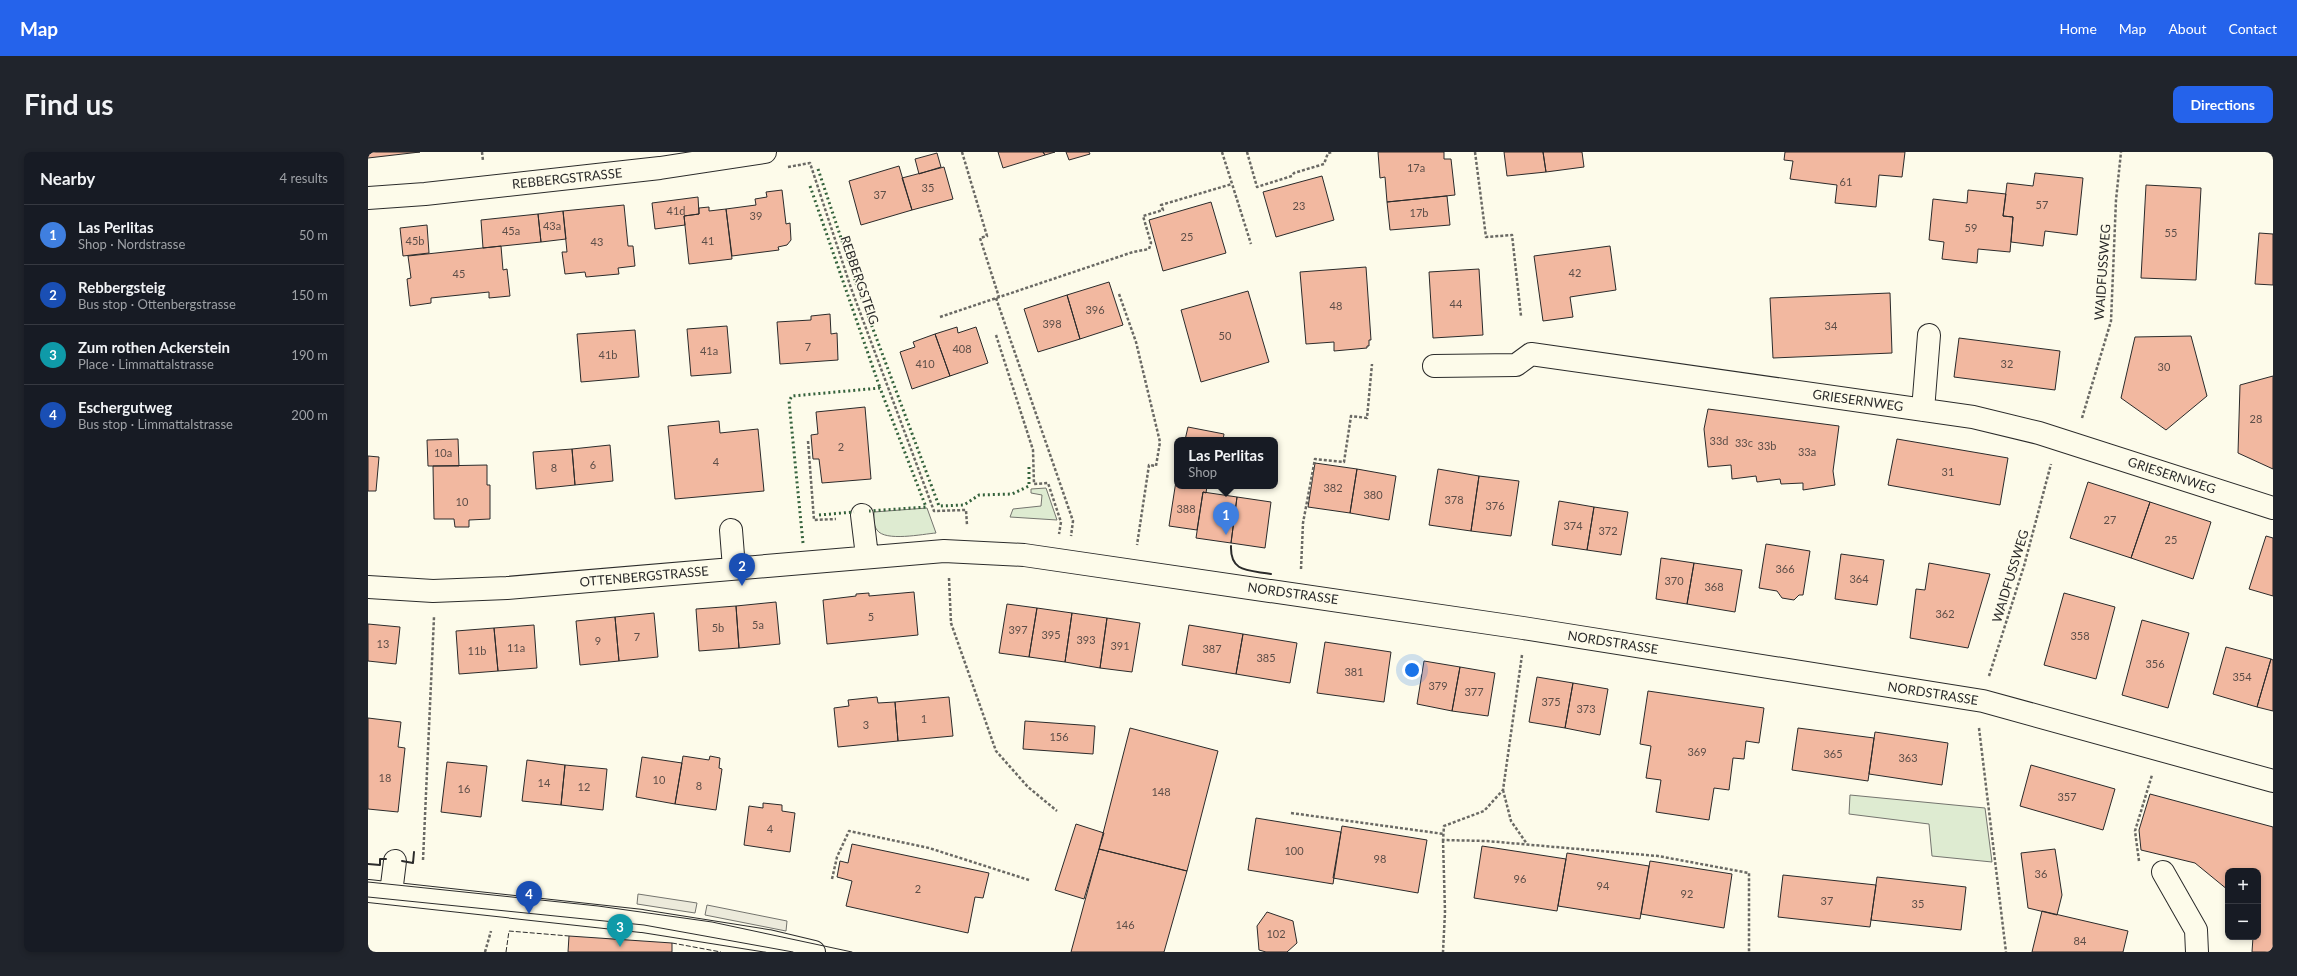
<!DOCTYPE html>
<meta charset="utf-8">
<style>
body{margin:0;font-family:Lato,sans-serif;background:#20242c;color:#f1f3f6}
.controls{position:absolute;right:12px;bottom:12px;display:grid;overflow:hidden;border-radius:8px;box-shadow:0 2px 6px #0003}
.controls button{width:36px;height:36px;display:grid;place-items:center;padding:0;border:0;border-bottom:1px solid #363941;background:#171b24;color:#f1f3f6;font:20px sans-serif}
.you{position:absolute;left:1044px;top:518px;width:14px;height:14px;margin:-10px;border:3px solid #fff;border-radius:50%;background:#1a73e8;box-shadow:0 0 0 6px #1a73e833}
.badge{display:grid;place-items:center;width:26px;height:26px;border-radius:50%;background:#2563eb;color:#fff;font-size:13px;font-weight:700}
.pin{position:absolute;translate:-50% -33px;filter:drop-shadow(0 1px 2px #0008)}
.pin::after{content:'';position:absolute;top:21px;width:14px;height:12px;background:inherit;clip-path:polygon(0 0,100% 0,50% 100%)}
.popup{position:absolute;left:806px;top:285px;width:104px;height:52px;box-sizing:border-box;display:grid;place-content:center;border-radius:8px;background:#171b24;filter:drop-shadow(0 1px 3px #0005);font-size:13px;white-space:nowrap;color:#9ea1a6}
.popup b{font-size:15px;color:#f1f3f6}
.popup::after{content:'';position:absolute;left:50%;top:100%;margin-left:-8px;border:8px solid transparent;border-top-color:#171b24}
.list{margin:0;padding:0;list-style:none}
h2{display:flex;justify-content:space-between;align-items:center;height:52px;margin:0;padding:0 16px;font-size:17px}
h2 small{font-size:13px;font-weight:400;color:#9ea1a6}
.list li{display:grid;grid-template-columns:26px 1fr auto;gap:12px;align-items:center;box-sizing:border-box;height:60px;padding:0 16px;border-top:1px solid #363941}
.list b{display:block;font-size:15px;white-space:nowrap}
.list p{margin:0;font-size:13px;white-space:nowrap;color:#9ea1a6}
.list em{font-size:13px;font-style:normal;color:#9ea1a6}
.map{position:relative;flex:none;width:1905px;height:800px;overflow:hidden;border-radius:8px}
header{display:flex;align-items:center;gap:24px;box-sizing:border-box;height:56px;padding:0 20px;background:#2563eb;color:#fff}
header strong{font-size:19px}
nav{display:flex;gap:22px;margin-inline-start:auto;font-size:14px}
.intro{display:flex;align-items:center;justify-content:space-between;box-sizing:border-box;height:96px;padding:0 24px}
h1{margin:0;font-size:28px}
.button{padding:10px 18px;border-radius:8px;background:#2563eb;color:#fff;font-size:14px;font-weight:700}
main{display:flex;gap:24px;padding:0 24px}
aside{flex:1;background:#171b24;border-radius:8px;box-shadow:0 2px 6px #0003}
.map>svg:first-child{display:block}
</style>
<header>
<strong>Map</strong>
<nav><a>Home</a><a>Map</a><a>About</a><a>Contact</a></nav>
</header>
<div class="intro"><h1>Find us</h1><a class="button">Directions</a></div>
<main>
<aside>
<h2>Nearby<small>4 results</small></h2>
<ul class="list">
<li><span class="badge" style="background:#3f7fe0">1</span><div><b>Las Perlitas</b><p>Shop · Nordstrasse</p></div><em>50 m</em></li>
<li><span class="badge" style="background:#1a4fb4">2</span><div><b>Rebbergsteig</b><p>Bus stop · Ottenbergstrasse</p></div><em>150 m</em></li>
<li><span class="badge" style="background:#0f9aa8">3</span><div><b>Zum rothen Ackerstein</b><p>Place · Limmattalstrasse</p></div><em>190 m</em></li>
<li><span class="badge" style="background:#1a4fb4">4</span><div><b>Eschergutweg</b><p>Bus stop · Limmattalstrasse</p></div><em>200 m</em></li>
</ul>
</aside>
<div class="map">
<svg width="1905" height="800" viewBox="0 0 1905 800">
<rect width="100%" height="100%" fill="#fdfbea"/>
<path fill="#deebd1" stroke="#74746e" d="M678 336 689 368 642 365 645 357 673 354 674 343 663 341V337Z
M559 356 568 381C555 382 517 390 509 378 505 373 506 365 506 360Z
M1482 643 1617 656 1624 710 1564 704 1561 672 1481 662Z"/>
<path fill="#eceadb" stroke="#74746e" d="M270 742 329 751 327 761 269 752Z
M339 753 419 769 418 779 337 763Z"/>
<path fill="#f2b8a0" stroke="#2b2b2b" d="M0 0H52L0 6Z
M630 0H675L677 3 635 16Z
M675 0H687L677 3Z
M698 0H721L722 2 701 8Z
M1010 0H1076V7H1083L1087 43 1019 50 1017 25 1012 26Z
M1136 0H1175L1178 20 1139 24Z
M1175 0H1214L1216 15 1178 20Z
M1417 0H1537L1534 25 1511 23 1508 55 1467 51 1469 33 1422 27 1425 9 1416 8Z
M569 1 573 15 551 22 547 7Z
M531 14 544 58 493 73 481 29Z
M576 15 585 47 544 58 534 26Z
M1667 21 1715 26 1709 83 1677 79 1675 94 1643 90 1645 65 1635 64 1639 31 1665 34Z
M954 24 966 68 908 85 895 40Z
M1778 33 1833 36 1828 128 1773 126Z
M414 38 418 72 422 71 423 88 419 93 410 95 411 98 364 104 358 57 388 53 387 47 399 45 398 40Z
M1600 38 1638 42 1635 64 1645 65 1642 100 1610 97 1609 111 1574 107 1576 90 1561 88 1565 47 1599 51Z
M1079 44 1082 73 1022 78 1019 50Z
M330 45 331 62 316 64 317 73 287 77 284 51Z
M843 50 858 101 795 119 781 68Z
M256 53 260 94H265L267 114 250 116 251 122 218 125 217 120 197 122 194 100H199L195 59Z
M341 55V59L358 57 364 107 321 112 316 64 331 62V56Z
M195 59 198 87 173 90 170 62Z
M170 62 173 90 115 96 113 68Z
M59 73 61 101 35 104 32 76Z
M1891 81 1905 82V133L1887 132Z
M133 94 135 118 139 117 142 144 121 146V140L63 146V151L42 154 39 127 43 126 40 104Z
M1242 94 1248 138 1202 145 1205 165 1175 169 1166 104Z
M998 115 1003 188H1001V194H999V196L966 199V190L938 192 932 120Z
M1111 117 1115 183 1065 186 1061 120Z
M741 130 755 173 712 187 699 143Z
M880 139 901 210 833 230 813 158Z
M1522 141 1524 201 1405 206 1402 146Z
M699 143 712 187 670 200 656 157Z
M462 162 463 182 469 181 470 208 412 212 409 170 443 168V164Z
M359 174 363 221 323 224 319 177Z
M589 175 590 181 608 175 620 211 582 224 567 182Z
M267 178 271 225 213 230 209 182Z
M567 182 582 224 544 237 532 200 547 195 545 190Z
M1823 184 1839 244 1798 278 1753 246 1767 185Z
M1591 186 1692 199 1687 238 1586 225Z
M1905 224V317L1870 301 1872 233Z
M497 255 503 327 454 331 451 307H445L443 283 450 282 448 260Z
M1340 257 1471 274 1465 319 1467 333 1435 338V331L1413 332 1412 327 1389 330 1388 324 1364 327 1363 313 1340 315 1336 277Z
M351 269 352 281 390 277 396 339 307 347 300 274Z
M820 275 856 282 855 288H817Z
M90 287 91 314H60L59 288Z
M1529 287 1640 306 1632 353 1520 333Z
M242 293 245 329 207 333 204 297Z
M204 297 207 333 168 337 165 300Z
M0 304 11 305 8 339H0Z
M947 311 989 317 982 361 940 355Z
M119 313V333H122V367L101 368V375H87L86 367H66L65 314Z
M989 317 1028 324 1021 368 982 361Z
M1070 317 1111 324 1103 379 1061 373Z
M1111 324 1151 329 1143 384 1103 379Z
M808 329 809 334H839L838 341 835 340 829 378 801 374Z
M1720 330 1782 350 1763 406 1702 386Z
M835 340 869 345 863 391 828 386Z
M869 345 903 350 897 396 863 391Z
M1191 349 1226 355 1219 398 1184 393Z
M1782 350 1843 370 1825 427 1763 406Z
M1226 355 1260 360 1253 403 1219 398Z
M1898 384 1905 386V444L1881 437Z
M1398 392 1442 399 1435 443H1431L1426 448 1414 446 1409 439 1391 436Z
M1473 402 1516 408 1509 453 1467 447Z
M1293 406 1326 411 1319 452 1288 447Z
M1326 411 1374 418 1367 460 1319 452Z
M1561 411 1622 422 1600 496 1542 486 1548 437 1557 438Z
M546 440 550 483 459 492 455 448 488 444V442L501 441V444Z
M1696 441 1747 455 1728 527 1676 513Z
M408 450 412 492 371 496 368 454Z
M639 452 669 456 661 505 631 501Z
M368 454 371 496 331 499 328 457Z
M669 456 704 461 697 510 661 505Z
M286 461 290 505 251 509 247 465Z
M704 461 739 466 732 516 697 510Z
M247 465 251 509 212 513 208 469Z
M739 466 772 471 764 520 732 516Z
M1774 468 1821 481 1800 556 1754 543Z
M0 472 32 475 28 512 0 509Z
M166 473 169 516 130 519 126 476Z
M821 473 875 482 868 522 814 513Z
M126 476 130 519 91 522 88 479Z
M875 482 929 491 922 531 868 522Z
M957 490 1023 500 1016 550 949 541Z
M1858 495 1903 507 1889 555 1845 542Z
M1903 507 1905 508V559L1889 555Z
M1056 509 1092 515 1084 559 1049 552Z
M1092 515 1127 521 1120 564 1084 559Z
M1169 525 1205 531 1197 576 1161 570Z
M1205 531 1240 537 1232 583 1197 576Z
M1280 539 1396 556 1391 591 1378 589 1376 607 1365 606 1361 638 1346 636 1341 668 1288 660 1293 628 1278 626 1283 594 1272 592Z
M509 545 510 551 527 550 530 589 470 595 466 556 481 554 480 548Z
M581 545 585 584 530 589 527 550Z
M0 566 33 570 30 595 37 596 30 660 0 657Z
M657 569 727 574 725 602 655 597Z
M762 576 850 599 819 719 731 697Z
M1430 576 1506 586 1500 629 1424 618Z
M1507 580 1580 591 1574 633 1501 622Z
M315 604 341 608 342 604 352 606 351 616 354 617 348 658 307 652Z
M274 605 314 611 307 652 268 645Z
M159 608 197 613 193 653 154 649Z
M79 610 119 614 113 665 73 660Z
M197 613 239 617 235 658 193 653Z
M1663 613 1747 637 1735 678 1652 654Z
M1782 642 1905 675V800H1884L1885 785H1890V719H1860V738L1827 711 1773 698 1771 678Z
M395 651 414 653V659L427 661 422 700 376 693 381 654 395 656Z
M888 666 973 680 965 732 880 718Z
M708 672 736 681 716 747 687 738Z
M974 674 1059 688 1050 741 965 726Z
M484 692 621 721 615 746 607 745 600 781 478 754 484 729 469 725 472 709 480 711Z
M1114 694 1198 707 1189 759 1106 746Z
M731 697 819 719 796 800H703Z
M1687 697 1694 743 1689 763 1660 756 1653 701Z
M1199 701 1281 714 1272 767 1190 754Z
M1282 709 1364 722 1356 776 1273 762Z
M1415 723 1508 733 1502 775 1410 765Z
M1509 725 1598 735 1593 778 1503 768Z
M1674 759 1760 779 1755 800H1664Z
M899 760 925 769 929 791 919 800H898L891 798 889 774Z
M201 784 304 791V800H200Z"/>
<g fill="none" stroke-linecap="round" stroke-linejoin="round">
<g stroke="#2b2b2b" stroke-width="24">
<path id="minor" d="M0 46 57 42 292 16 397 0
M1066 214 1148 213 1163 202 1605 265 1671 281 1905 356
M1555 258 1561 183
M494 363 499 404
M363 378 366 416
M0 435 65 439 139 436 576 399 656 403 1155 476 1615 549 1905 629
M1795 720 1828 778 1829 800
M0 739 274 769 400 789 446 800
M23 741 27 709"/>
</g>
<path stroke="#6a6964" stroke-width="2.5" stroke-dasharray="3 2" stroke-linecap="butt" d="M114 0 115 9
M594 0 619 84 612 86 631 145
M854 0 883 92
M879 0 889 35 924 24 926 21 956 12 960 1 964 0
M1107 0 1118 85 1144 83 1153 164
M420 15 442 11 483 136 566 359 598 358 599 373
M751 142 768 190 792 290 788 314 781 313 769 393
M628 146 705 369 703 384
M572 165 765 100 781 97 783 91 775 64 795 58 793 53 864 32
M628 183 665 298 666 332 680 331 693 370 691 382
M1714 266 1743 169 1748 48 1753 0
M440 289 446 368 468 367
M933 417 935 371 947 307 976 310 983 264 999 266 1004 212
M581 426 583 471 628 599 660 635 689 659
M1154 503 1135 638 1116 659 1076 674 1075 688 1119 689 1290 704 1381 721V800
M1621 524 1656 414 1683 312
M1611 576 1638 800
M1135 638 1143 669 1159 692
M923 661 1076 682
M1075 688 1077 760 1075 800
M55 708 66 465
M1771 709 1767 679 1784 623
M464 727 469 705 481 679 561 696 661 728
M117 800 123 779"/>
<use href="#minor" stroke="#fdfbea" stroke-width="22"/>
<path stroke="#2b2b2b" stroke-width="1" d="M0 730 230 754 344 770 484 800
M0 745 276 773 425 800"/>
<path stroke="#34623c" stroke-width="3" stroke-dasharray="2 3" stroke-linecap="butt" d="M450 17 489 134 571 354 596 353 611 343 644 342 661 334V315
M442 34 512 236
M451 363 486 360
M435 391 421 249 424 244 512 236 558 355 501 359"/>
<path stroke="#2b2b2b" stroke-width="1" stroke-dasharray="5 2" stroke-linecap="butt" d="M304 791 353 800
M138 800 141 779 201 784"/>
<path stroke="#2b2b2b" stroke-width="2" d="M863 394C862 421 881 418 903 422
M34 709 45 711 46 700
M0 712 12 713V707H18"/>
</g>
<g text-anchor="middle" stroke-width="3" stroke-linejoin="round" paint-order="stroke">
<g font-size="11" fill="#5d4e48">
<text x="1048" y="20">17a</text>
<text x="1478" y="34">61</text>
<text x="560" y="40">35</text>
<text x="512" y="47">37</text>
<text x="1674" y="57">57</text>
<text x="931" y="58">23</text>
<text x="308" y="63">41d</text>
<text x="1051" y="65">17b</text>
<text x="388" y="68">39</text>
<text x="184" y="78">43a</text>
<text x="1603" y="80">59</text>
<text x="143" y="83">45a</text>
<text x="1803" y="85">55</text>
<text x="819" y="89">25</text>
<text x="47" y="93">45b</text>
<text x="340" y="93">41</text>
<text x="229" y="94">43</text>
<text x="1207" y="125">42</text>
<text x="91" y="126">45</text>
<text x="1088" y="156">44</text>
<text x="968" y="158">48</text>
<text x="727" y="162">396</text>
<text x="684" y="176">398</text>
<text x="1463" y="178">34</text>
<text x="857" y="188">50</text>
<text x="440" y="199">7</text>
<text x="594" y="201">408</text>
<text x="341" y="203">41a</text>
<text x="240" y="207">41b</text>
<text x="557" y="216">410</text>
<text x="1639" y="216">32</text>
<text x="1796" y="219">30</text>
<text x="1888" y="271">28</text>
<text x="1351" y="293">33d</text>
<text x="1376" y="295">33c</text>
<text x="1399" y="298">33b</text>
<text x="473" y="299">2</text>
<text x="1439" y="304">33a</text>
<text x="75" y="305">10a</text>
<text x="348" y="314">4</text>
<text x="225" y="317">6</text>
<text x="186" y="320">8</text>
<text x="1580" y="324">31</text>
<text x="965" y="340">382</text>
<text x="1005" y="347">380</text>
<text x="1086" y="352">378</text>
<text x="94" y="354">10</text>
<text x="1127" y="358">376</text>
<text x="818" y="361">388</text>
<text x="1742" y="372">27</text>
<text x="1205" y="378">374</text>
<text x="1240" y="383">372</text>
<text x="1803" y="392">25</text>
<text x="1417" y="421">366</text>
<text x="1491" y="431">364</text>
<text x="1306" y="433">370</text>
<text x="1346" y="439">368</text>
<text x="1577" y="466">362</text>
<text x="503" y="469">5</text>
<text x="390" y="477">5a</text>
<text x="350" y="480">5b</text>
<text x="650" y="482">397</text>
<text x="683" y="487">395</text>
<text x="1712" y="488">358</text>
<text x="269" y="489">7</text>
<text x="718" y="492">393</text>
<text x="230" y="493">9</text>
<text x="15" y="496">13</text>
<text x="752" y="498">391</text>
<text x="148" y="500">11a</text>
<text x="844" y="501">387</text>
<text x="109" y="503">11b</text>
<text x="898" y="510">385</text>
<text x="1787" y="516">356</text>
<text x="986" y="524">381</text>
<text x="1874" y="529">354</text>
<text x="1070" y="538">379</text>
<text x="1106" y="544">377</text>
<text x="1183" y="554">375</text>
<text x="1218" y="561">373</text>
<text x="556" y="571">1</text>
<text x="498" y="577">3</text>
<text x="691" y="589">156</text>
<text x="1329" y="604">369</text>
<text x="1465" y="606">365</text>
<text x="1540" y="610">363</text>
<text x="17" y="630">18</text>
<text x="291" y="632">10</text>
<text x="176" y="635">14</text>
<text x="331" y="638">8</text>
<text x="216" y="639">12</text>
<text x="96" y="641">16</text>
<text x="793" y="644">148</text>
<text x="1699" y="649">357</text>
<text x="402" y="681">4</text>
<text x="926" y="703">100</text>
<text x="1012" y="711">98</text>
<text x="1673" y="726">36</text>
<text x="1152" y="731">96</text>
<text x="1235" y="738">94</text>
<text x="550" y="741">2</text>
<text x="1319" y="746">92</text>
<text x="1459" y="753">37</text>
<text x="1550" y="756">35</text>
<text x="757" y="777">146</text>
<text x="908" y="786">102</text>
<text x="1712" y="793">84</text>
</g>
<g font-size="13" fill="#2b2b2b" stroke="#fdfbea">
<text transform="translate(199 26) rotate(-6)" y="5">REBBERGSTRASSE</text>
<text transform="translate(1734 120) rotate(-86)" y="5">WAIDFUSSWEG</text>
<text transform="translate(492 128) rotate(71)" y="5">REBBERGSTEIG</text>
<text transform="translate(1490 248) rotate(8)" y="5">GRIESERNWEG</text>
<text transform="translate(1804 323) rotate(18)" y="5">GRIESERNWEG</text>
<text transform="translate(276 424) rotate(-5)" y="5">OTTENBERGSTRASSE</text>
<text transform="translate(1642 424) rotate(-73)" y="5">WAIDFUSSWEG</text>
<text transform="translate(925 441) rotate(8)" y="5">NORDSTRASSE</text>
<text transform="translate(1245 490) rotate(9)" y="5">NORDSTRASSE</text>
<text transform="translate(1565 541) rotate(9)" y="5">NORDSTRASSE</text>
</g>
</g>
</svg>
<div class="controls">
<button>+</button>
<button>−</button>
</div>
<div class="you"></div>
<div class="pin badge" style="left:858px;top:383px;background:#3f7fe0">1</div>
<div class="popup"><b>Las Perlitas</b>Shop</div>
<div class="pin badge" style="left:374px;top:434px;background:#1a4fb4">2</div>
<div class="pin badge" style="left:252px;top:795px;background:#0f9aa8">3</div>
<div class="pin badge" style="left:161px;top:762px;background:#1a4fb4">4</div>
</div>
</main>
